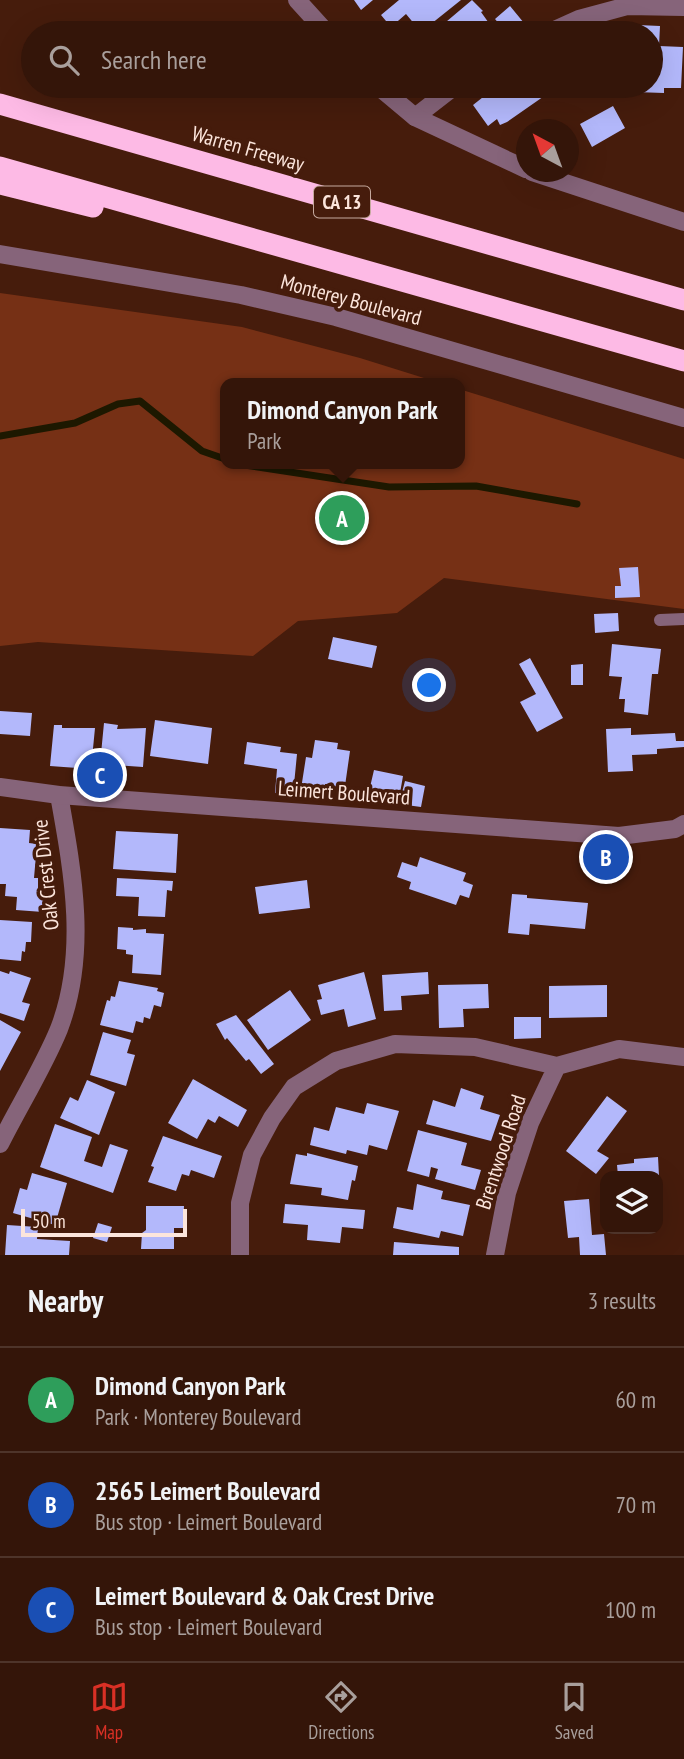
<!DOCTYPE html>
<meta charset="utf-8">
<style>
body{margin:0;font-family:"PT Sans Narrow",sans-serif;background:#3c1e12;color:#f1f3f6}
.controls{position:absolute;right:21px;bottom:21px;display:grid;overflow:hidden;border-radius:14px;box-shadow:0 7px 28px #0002}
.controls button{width:63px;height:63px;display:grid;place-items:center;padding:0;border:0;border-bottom:2px solid #4e342a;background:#341509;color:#f1f3f6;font:35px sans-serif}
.compass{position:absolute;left:516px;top:119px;width:63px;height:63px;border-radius:50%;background:#341509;box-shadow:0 7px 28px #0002;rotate:319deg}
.scale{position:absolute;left:21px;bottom:18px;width:166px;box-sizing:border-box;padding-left:7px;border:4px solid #fce5dc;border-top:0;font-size:19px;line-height:24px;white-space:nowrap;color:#fce5dc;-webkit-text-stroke:5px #461c0c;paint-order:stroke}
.you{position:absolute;left:430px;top:686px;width:24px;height:24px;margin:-18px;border:5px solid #fff;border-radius:50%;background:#1a73e8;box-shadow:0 0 0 10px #1a73e833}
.badge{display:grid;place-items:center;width:46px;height:46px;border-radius:50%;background:#d93025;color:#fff;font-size:23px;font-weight:700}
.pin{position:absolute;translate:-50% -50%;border:4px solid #fff;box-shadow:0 2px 7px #0006}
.popup{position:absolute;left:220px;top:378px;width:245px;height:91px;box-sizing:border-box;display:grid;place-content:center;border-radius:14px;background:#341509;filter:drop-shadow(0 2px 5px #0005);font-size:23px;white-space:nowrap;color:#a99f9c}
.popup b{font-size:26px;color:#f1f3f6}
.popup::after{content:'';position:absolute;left:50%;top:100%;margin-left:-14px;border:14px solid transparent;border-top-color:#341509}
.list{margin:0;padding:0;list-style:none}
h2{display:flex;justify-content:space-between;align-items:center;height:91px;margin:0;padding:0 28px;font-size:30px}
h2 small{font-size:23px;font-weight:400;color:#a99f9c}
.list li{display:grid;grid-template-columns:46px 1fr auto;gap:21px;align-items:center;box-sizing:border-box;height:105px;padding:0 28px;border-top:2px solid #4e342a}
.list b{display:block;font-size:26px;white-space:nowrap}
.list p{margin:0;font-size:23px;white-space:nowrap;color:#a99f9c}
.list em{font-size:23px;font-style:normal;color:#a99f9c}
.icon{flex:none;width:38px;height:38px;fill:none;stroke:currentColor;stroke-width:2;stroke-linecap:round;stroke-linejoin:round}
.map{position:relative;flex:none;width:684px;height:1255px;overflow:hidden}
.search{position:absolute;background:#341509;box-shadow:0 7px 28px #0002;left:21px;right:21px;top:21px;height:77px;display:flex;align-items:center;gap:18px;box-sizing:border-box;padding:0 24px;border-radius:38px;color:#a99f9c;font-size:26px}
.sheet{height:406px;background:#341509}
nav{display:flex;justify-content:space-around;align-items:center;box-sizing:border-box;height:98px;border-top:2px solid #4e342a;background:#341509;font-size:19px;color:#a99f9c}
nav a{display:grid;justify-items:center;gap:4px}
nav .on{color:#d93025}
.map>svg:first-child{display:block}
</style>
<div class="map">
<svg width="684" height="1255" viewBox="0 0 684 1255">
<rect width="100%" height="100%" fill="#461c0c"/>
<path fill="#763015" d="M0 293 242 327 360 358 440 383H225V464H459V389L684 459V609L444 578 397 613 298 621 253 656 38 642 0 646Z"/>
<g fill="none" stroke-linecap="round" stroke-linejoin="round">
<path stroke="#1d1800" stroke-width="7" d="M0 436 75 423 118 404 140 401 202 451 225 459
M238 464 389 487 476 486 577 504"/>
</g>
<path fill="#b3b8fb" d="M354 0H373L361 10Z
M399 0H461L421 32 406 14 391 27 381 15Z
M472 0 483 11 481 12 496 33H445L440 27Z
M510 6 524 23 511 33H507L495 19Z
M638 25 660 26 659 46 683 47 681 88H664V93L635 92V86H651V33H637Z
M497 86H570L553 97 550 92 507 122 500 125 497 119 488 126 473 105Z
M576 86H614V87L577 93Z
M613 106 625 128 592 147 580 124Z
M638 567 640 597 615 598V586H621L619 568Z
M618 613 619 631 595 633 594 614Z
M333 637 377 646 372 668 328 659Z
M612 644 661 649 658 674H652L648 715 624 712 625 699H619L622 677 609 676Z
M530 658 563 718 537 732 520 702 536 694 519 664Z
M583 664V685H571V665Z
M0 711 32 713 30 736 0 734Z
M155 720 212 728 208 764 150 756Z
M104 723 118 725 117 729 146 728 143 767 100 764Z
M54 725H62V728H95L91 769 50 766Z
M631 728V735L675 733 676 741H684V747L657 749V754L632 755 633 771 608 772 606 729Z
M315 740 338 743 337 749 350 751 344 793 328 790 329 784H325L324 792 301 789 306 757 312 758Z
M247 742 281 747 280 752 297 754 293 795 275 793 277 769 244 764Z
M374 770 403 776 400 793 394 792 391 805 367 800Z
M405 781 425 786 421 807 399 804Z
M0 828 30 830 29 843 37 844 34 878H38V888L45 889 43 912 16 910 17 897 5 896 6 884H0Z
M116 831 178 834 176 873 113 869Z
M420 857 466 873 463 881 473 885 469 898 460 895 456 905 409 889 411 882 397 877 402 862 417 867Z
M117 878 173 881 172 891 167 890 165 917 138 916 139 897 116 896Z
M307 880 310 908 259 914 255 887Z
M512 894 527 895V898L588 903 585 929 530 924 529 935 508 933Z
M0 920 32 922 31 942H26L25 952 22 951 21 961 0 959Z
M118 927 133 928V930L146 929V933L164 934 161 975 132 973 133 955 126 954V950L117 949Z
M0 971 9 974 10 971 31 978 22 1002 30 1004 24 1021 0 1013Z
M364 972 376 1019 348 1027 344 1009 321 1015 317 1000 322 999 318 985Z
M428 972 429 994 401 996 402 1010 384 1011 382 975Z
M119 981 158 988 157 991 164 993 161 1007 154 1005 150 1019 144 1017 143 1023 136 1021 133 1033 100 1025 107 1000 110 1001 111 996 115 997Z
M488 984 489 1008 463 1009 464 1027 439 1028 438 985Z
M607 985V1017L549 1018V986Z
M290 990 311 1020 268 1050 247 1020Z
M236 1015 274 1064 261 1074 249 1059 246 1061 227 1038 225 1040 216 1024Z
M514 1017H541V1038L514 1039Z
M0 1020 21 1032 0 1071Z
M103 1032 131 1040 127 1053 135 1055 126 1086 90 1075Z
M193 1079 247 1110 238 1127 219 1116 215 1123 208 1119 197 1139 168 1123Z
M87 1080 115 1092 99 1135 60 1118 70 1097 78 1101Z
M461 1088 484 1096 480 1109 500 1115 491 1141 426 1124 433 1100 455 1107Z
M607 1096 627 1111 597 1151 609 1158 596 1174 566 1151Z
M367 1103 399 1111 387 1150 369 1145 367 1155 347 1150 346 1154 310 1145 314 1127 329 1131 336 1107 364 1114Z
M55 1124 92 1137 84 1161 102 1167 110 1144 128 1150 113 1193 40 1167Z
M418 1130 467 1143 461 1165 481 1170 475 1190 435 1179 438 1169 431 1167 429 1177 407 1171Z
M163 1136 222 1156 214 1178 191 1170 189 1176 182 1174 176 1191 148 1182 154 1167 151 1166Z
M307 1153 358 1166 355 1181 352 1180 348 1200 321 1195 322 1188 290 1184 296 1154 307 1156Z
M658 1157 659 1176H618L617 1165 634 1163V1159Z
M32 1173 67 1183 55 1225 13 1213 20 1188 27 1190Z
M417 1184 443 1191 441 1199 470 1205 463 1236 441 1231 439 1238 393 1228 397 1207 413 1210Z
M589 1199 592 1235 604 1234 606 1255H580L579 1237 568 1238 564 1201Z
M285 1204 365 1210 363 1229 342 1227 340 1243 307 1240 308 1225 283 1223Z
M146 1206H184L183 1228H174V1249H141L142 1233 146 1230Z
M98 1223 112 1227 107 1242 93 1238Z
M7 1225 38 1227 37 1239 70 1241 69 1255H5Z
M394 1242 459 1247V1255H393Z"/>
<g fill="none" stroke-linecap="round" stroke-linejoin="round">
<path stroke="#86647a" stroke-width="12" d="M660 620 684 619"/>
<path stroke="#86647a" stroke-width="18" d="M548 33 579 19 627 6 684 7
M415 117 455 86
M0 1144C18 1108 44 1066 59 1029 88 953 73 873 59 795
M240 1255V1203L252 1155 272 1118 294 1087 336 1061 395 1044 475 1047 557 1066 619 1049 684 1057
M495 1255 507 1193 530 1123 557 1066"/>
<path stroke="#86647a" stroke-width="18" d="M297 0 327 33
M378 86 415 117 526 169
M532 172 684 222
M0 254 241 295 336 317 684 418
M0 787 59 795 619 836 675 829 684 824"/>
<path stroke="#fdbae5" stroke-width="21" d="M0 104 684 300
M0 167 684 361
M0 184 93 207"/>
</g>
<g text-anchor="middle" stroke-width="7" stroke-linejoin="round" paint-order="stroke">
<rect fill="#461c0c" stroke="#c5a99e" stroke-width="2" x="314" y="186.5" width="56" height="31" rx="5"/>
<g font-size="19" font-weight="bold" fill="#fce5dc">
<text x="342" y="209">CA 13</text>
</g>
<g font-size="21" fill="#fce5dc" stroke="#461c0c">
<text transform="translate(248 149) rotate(16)" y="7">Warren Freeway</text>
<text transform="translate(351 300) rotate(15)" y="7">Monterey Boulevard</text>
<text transform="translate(344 793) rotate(4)" y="7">Leimert Boulevard</text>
<text transform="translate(46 875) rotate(-96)" y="7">Oak Crest Drive</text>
<text transform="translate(501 1152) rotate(-72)" y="7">Brentwood Road</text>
</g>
</g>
</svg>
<div class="controls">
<button><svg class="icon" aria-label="layers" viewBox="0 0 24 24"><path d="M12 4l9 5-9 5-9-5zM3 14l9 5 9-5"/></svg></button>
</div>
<svg class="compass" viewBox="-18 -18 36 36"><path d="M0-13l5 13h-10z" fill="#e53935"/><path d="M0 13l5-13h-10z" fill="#a99f9c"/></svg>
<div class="scale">50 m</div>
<div class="you"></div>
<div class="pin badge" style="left:342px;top:518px;background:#2e9e5b">A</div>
<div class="popup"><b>Dimond Canyon Park</b>Park</div>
<div class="pin badge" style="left:606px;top:857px;background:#1a4fb4">B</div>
<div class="pin badge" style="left:100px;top:775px;background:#1a4fb4">C</div>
<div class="search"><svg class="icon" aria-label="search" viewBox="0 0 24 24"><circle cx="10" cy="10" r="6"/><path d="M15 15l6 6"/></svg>Search here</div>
</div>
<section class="sheet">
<h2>Nearby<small>3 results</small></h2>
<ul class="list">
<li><span class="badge" style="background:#2e9e5b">A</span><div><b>Dimond Canyon Park</b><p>Park · Monterey Boulevard</p></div><em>60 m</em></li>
<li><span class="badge" style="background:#1a4fb4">B</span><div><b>2565 Leimert Boulevard</b><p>Bus stop · Leimert Boulevard</p></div><em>70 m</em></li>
<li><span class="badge" style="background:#1a4fb4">C</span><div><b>Leimert Boulevard &amp; Oak Crest Drive</b><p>Bus stop · Leimert Boulevard</p></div><em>100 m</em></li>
</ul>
</section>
<nav>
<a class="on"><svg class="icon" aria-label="map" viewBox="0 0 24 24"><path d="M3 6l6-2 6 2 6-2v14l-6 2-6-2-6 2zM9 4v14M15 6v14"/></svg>Map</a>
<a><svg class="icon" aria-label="directions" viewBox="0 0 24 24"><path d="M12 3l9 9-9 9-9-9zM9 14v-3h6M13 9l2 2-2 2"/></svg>Directions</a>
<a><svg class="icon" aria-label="saved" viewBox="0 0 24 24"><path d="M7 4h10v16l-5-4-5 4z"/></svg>Saved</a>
</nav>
